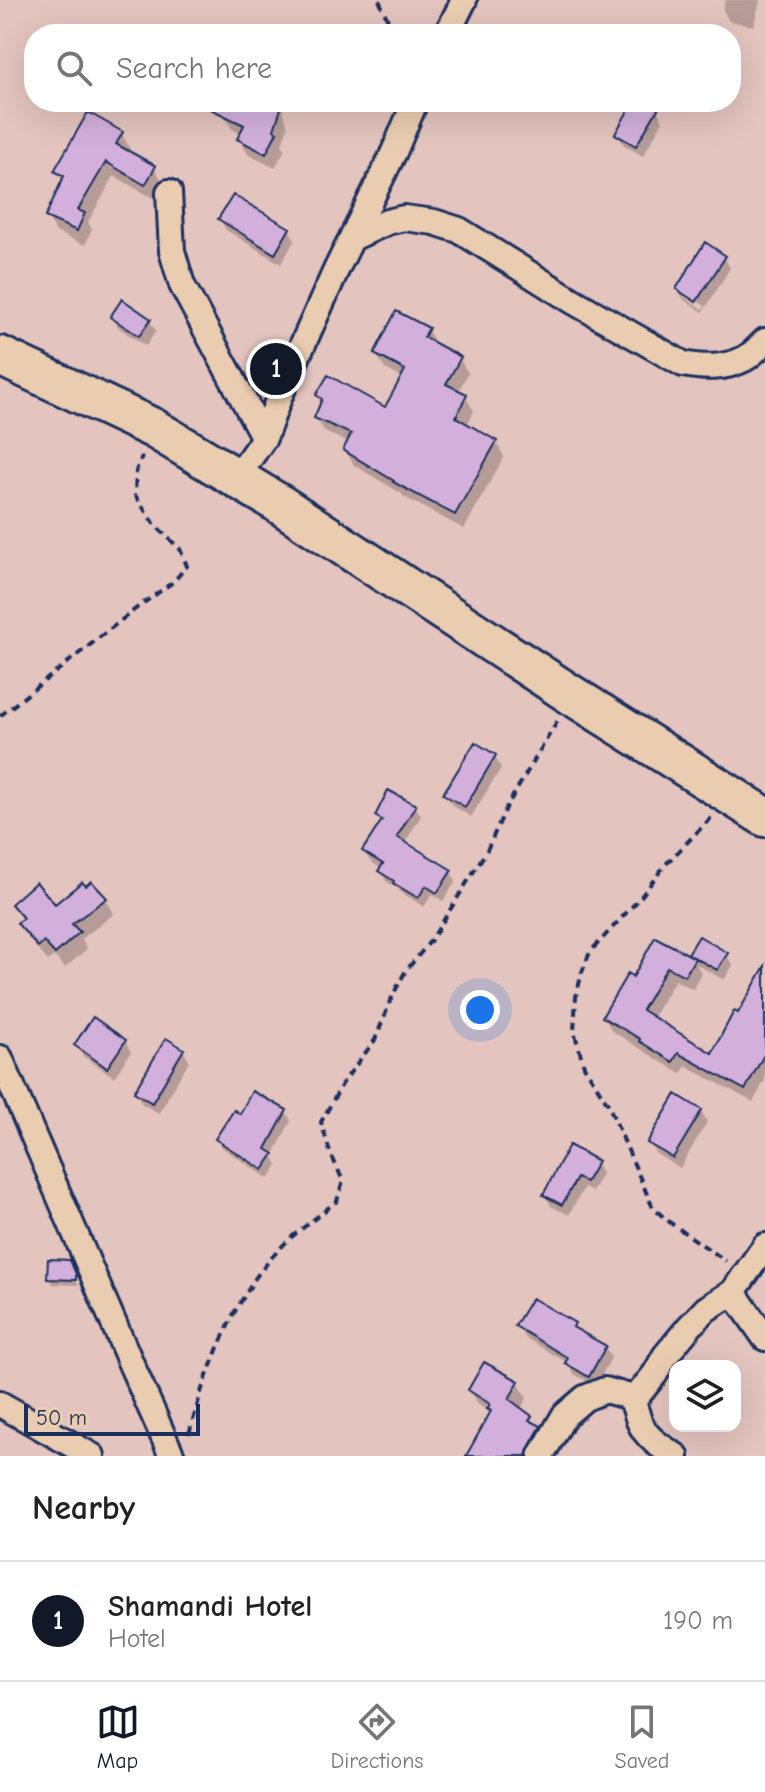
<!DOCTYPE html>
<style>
body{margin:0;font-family:"Comic Neue",sans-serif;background:#f2f2f2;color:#222}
.controls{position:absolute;right:24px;bottom:24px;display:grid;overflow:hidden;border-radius:16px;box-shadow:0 8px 32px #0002}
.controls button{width:72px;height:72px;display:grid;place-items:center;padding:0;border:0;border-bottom:2px solid #e0e0e0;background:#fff;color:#222;font:40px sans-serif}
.scale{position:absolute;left:24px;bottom:20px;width:176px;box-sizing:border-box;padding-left:8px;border:4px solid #1b2f5e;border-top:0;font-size:22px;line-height:28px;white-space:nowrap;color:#1b2f5e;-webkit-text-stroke:6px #eacdb1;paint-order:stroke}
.you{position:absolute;left:480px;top:1010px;width:28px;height:28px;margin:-20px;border:6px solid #fff;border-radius:50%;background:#1a73e8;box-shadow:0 0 0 12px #1a73e833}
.badge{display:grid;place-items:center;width:52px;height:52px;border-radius:50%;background:#111827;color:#fff;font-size:26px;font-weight:700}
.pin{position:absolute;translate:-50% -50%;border:4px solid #fff;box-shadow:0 2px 8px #0006}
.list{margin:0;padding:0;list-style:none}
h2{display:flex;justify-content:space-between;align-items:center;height:104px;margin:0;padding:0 32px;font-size:34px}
h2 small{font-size:26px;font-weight:400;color:#767676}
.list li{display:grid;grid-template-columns:52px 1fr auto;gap:24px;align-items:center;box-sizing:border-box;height:120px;padding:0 32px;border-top:2px solid #e0e0e0}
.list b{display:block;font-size:30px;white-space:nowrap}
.list p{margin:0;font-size:26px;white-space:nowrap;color:#767676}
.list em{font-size:26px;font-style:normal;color:#767676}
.icon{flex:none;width:44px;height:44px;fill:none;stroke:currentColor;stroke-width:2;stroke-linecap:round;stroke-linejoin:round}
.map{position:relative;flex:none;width:765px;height:1456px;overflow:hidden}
.search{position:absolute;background:#fff;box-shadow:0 8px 32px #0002;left:24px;right:24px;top:24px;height:88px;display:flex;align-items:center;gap:20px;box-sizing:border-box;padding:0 28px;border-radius:32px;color:#767676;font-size:30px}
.sheet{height:224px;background:#fff}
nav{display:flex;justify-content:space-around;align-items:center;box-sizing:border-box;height:112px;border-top:2px solid #e0e0e0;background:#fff;font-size:22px;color:#767676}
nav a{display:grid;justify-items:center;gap:4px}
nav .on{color:#111827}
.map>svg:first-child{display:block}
</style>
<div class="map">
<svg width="765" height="1456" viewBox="0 0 765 1456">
<rect width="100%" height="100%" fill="#e3c4be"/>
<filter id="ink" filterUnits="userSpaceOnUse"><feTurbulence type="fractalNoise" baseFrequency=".0125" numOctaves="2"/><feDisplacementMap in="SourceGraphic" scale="16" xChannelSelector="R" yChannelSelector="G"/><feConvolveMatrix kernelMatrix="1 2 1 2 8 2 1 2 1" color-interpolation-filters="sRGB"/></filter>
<g filter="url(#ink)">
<path fill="#0003" fill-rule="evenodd" d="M725 0H760L754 26 729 21 723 10Z
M229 102H290L283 110 288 127 282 144 285 149 275 168 248 154 239 139 242 134 232 129 223 114Z
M635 102H642L657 110 663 121 643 156 624 145 617 134Z
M122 134 130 149 128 152 154 168 163 182 153 198 114 176 88 222 92 229 85 245 56 232 48 217 63 182 57 171Z
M220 219 289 229 295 240 281 264 226 230Z
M724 257 730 268 703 312 684 300 678 289ZM684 293 705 306 703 310 684 297Z
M113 317 149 320 156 331 146 346 119 328Z
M427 329 436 344 459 358 468 373 458 392 465 396 474 411 467 425 496 442 504 457 464 529 404 497 402 494 354 465 345 450 349 443 325 432 316 418 323 403 318 395 386 409 403 378 385 369 376 354Z
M495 757 501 768 471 817 452 805 445 794Z
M415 806 421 816 404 844 450 871 456 881 443 901 432 894 424 907 401 892 398 889 386 881 381 871 382 869 370 861 364 851 382 824 377 816Z
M91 884 106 899 114 914 81 939 87 949 65 968 54 956 48 961 29 939 20 923 23 921 13 904 55 906 85 889Z
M656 940 694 960 691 954H726L733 965 724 980 696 964 701 973 693 989 675 980 652 1019 712 1055 739 1016 765 970V1080L753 1102 686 1066 681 1074 612 1031 604 1017 634 979Z
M125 1041 131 1052 114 1077 83 1056 77 1045Z
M183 1050 189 1061 159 1113 142 1104 136 1092Z
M286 1111 291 1121 273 1156 278 1165 269 1179 223 1148 217 1139 241 1117Z
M701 1111 707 1122 680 1168 656 1154 650 1143Z
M596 1163 602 1174 592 1192 584 1187 569 1215 551 1206 545 1195Z
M72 1267 78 1285 52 1284 49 1279Z
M574 1325 578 1332 605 1347 611 1358 596 1386 574 1374 568 1363 524 1337 518 1326Z
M518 1383 527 1398 520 1410 530 1417 535 1425 540 1427 548 1443 541 1456H469L492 1414 479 1405 470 1390Z"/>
<path fill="#d2b0db" stroke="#1b2f5e" stroke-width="2" d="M196 102H283L274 130 277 132 266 154 237 139 244 125Z
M633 102H646L658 109 636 146 615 134Z
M88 112 123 132 116 144 156 166 145 185 106 162 78 210 85 213 77 231 45 217 64 176 54 171Z
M233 195 290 228 275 254 218 219Z
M705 242 726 256 696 302 676 289Z
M122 299 151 319 139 336 110 317Z
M396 311 429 328 424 337 461 357 446 384 467 394 456 417 497 441 455 515 393 482 394 481 343 450 351 434 314 418 322 399 316 395 328 375 385 407 405 370 374 354Z
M475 742 496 755 465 807 443 794Z
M388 790 416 805 397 837 452 870 437 893 426 886 418 898 393 883 394 881 378 871 383 864 362 851 382 820 375 816Z
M91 881 107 898 72 924 80 932 55 954 44 942 38 947 17 923 23 918 11 904 36 882 55 904 82 882 86 886Z
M699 936 728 953 717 970 688 954Z
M655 937 695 958 685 976 667 967 642 1010 712 1053 734 1011 738 1013 765 966V1053L745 1090 678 1053 673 1062 639 1041 640 1039 602 1017 628 973 633 977Z
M93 1017 126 1040 107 1068 74 1045Z
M166 1038 184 1049 152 1103 134 1092Z
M252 1091 287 1110 266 1149 274 1154 263 1170 215 1139 234 1110 240 1114Z
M676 1094 702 1110 673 1158 647 1143Z
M569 1145 598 1161 586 1182 577 1178 562 1205 543 1195Z
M48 1259 70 1260 76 1274V1280L47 1279Z
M532 1298 575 1323 573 1327 606 1346 589 1377 565 1363 568 1358 515 1326Z
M484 1362 519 1381 509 1399 532 1416 529 1420 541 1426 528 1449 526 1456H466L491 1411 487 1409 490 1404 468 1390Z"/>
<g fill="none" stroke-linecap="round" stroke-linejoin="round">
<g stroke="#1b2f5e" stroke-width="30">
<path id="minor" d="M447 34 464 0
M169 192 172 251 182 285 264 438
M352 238 387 222 404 218 434 222 459 230 573 301 683 364C704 368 724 369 744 359 752 355 759 347 765 341
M237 477 264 438 280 395 337 268 394 152 415 102
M0 1058 132 1366 172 1456
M733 1292 765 1338
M630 1397C635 1405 636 1412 639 1421 646 1438 661 1447 676 1456
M0 1404 92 1456
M541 1456 564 1416 585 1398 605 1390 630 1397 638 1395 655 1374 665 1356 689 1327 706 1309 733 1292 765 1246"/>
</g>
<g stroke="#1b2f5e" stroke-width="44">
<path id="trunk" d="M0 356 153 428 278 503 573 696 765 817"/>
</g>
<path stroke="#1b2f5e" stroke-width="4" stroke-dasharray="8 6" stroke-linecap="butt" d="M379 0 394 34
M0 716 138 607 173 582 187 566 180 549 154 524 135 495 136 471 142 456
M711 818 665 865 640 898 590 952 582 972 576 997 574 1031 584 1066 608 1104 653 1208 672 1224 726 1261
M189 1434 202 1389 217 1350 234 1313 256 1277 273 1256 289 1239 337 1201 343 1181 330 1152 321 1122 344 1081 375 1040 393 995 405 972 432 939 487 850 507 806 558 720"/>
<use href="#minor" stroke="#eacdb1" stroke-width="24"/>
<use href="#trunk" stroke="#eacdb1" stroke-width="38"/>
</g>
</g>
</svg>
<div class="controls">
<button><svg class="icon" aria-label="layers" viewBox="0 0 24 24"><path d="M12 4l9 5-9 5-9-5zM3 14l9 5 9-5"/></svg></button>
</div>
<div class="scale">50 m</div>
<div class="you"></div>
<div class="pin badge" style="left:276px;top:369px">1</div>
<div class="search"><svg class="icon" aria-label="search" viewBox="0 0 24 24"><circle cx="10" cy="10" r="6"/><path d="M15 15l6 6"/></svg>Search here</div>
</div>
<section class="sheet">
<h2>Nearby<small></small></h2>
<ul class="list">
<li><span class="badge">1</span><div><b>Shamandi Hotel</b><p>Hotel</p></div><em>190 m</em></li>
</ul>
</section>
<nav>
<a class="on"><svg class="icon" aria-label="map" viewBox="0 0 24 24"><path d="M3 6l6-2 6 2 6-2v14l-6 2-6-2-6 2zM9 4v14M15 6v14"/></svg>Map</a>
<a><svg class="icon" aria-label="directions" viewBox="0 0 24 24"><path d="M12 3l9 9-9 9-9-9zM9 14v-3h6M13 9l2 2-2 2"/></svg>Directions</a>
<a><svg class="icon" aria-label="saved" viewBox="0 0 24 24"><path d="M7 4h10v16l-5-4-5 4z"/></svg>Saved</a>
</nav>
